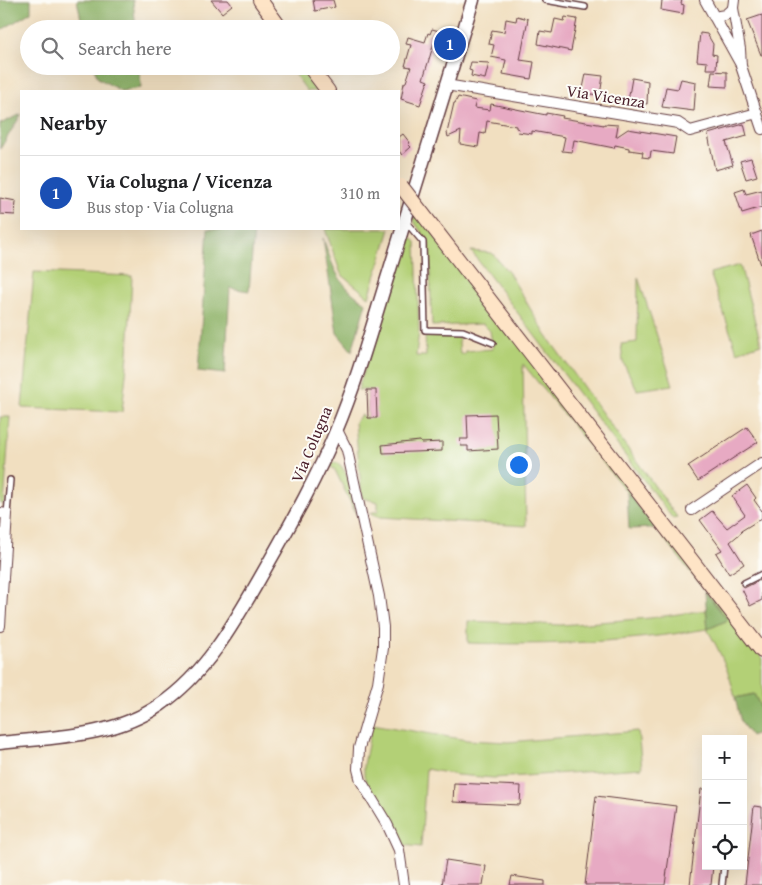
<!DOCTYPE html>
<meta charset="utf-8">
<style>
body{margin:0;font-family:"Gentium Book Plus",serif;background:#f6f6f6;color:#202124}
.controls{position:absolute;right:15px;bottom:15px;display:grid;overflow:hidden;border-radius:0px;box-shadow:0 5px 20px #0002}
.controls button{width:45px;height:45px;display:grid;place-items:center;padding:0;border:0;border-bottom:1px solid #e0e0e0;background:#fff;color:#202124;font:25px sans-serif}
.you{position:absolute;left:518px;top:464px;width:18px;height:18px;margin:-12px;border:4px solid #fff;border-radius:50%;background:#1a73e8;box-shadow:0 0 0 8px #1a73e833}
.badge{display:grid;place-items:center;width:32px;height:32px;border-radius:50%;background:#b45309;color:#fff;font-size:16px;font-weight:700}
.pin{position:absolute;translate:-50% -50%;border:2px solid #fff;box-shadow:0 1px 5px #0006}
.list{margin:0;padding:0;list-style:none}
h2{display:flex;justify-content:space-between;align-items:center;height:65px;margin:0;padding:0 20px;font-size:21px}
h2 small{font-size:16px;font-weight:400;color:#757577}
.list li{display:grid;grid-template-columns:32px 1fr auto;gap:15px;align-items:center;box-sizing:border-box;height:75px;padding:0 20px;border-top:1px solid #e0e0e0}
.list b{display:block;font-size:19px;white-space:nowrap}
.list p{margin:0;font-size:16px;white-space:nowrap;color:#757577}
.list em{font-size:16px;font-style:normal;color:#757577}
.icon{flex:none;width:28px;height:28px;fill:none;stroke:currentColor;stroke-width:2;stroke-linecap:round;stroke-linejoin:round}
.map{position:relative;flex:none;width:762px;height:885px;overflow:hidden}
.search{position:absolute;background:#fff;box-shadow:0 5px 20px #0002;left:20px;top:20px;width:380px;height:55px;display:flex;align-items:center;gap:12px;box-sizing:border-box;padding:0 18px;border-radius:28px;color:#757577;font-size:19px}
.panel{position:absolute;background:#fff;box-shadow:0 5px 20px #0002;left:20px;top:90px;width:380px;height:140px;border-radius:0px}
.map>svg:first-child{display:block}
</style>
<div class="map">
<svg width="762" height="885" viewBox="0 0 762 885">
<rect width="100%" height="100%" fill="#fdfcf7"/>
<filter id="ink" filterUnits="userSpaceOnUse"><feTurbulence type="fractalNoise" baseFrequency=".02" numOctaves="2"/><feDisplacementMap in="SourceGraphic" scale="10" xChannelSelector="R" yChannelSelector="G"/><feConvolveMatrix kernelMatrix="1 2 1 2 8 2 1 2 1" color-interpolation-filters="sRGB"/></filter>
<filter id="wash" filterUnits="userSpaceOnUse"><feTurbulence type="fractalNoise" baseFrequency=".0096" numOctaves="4" result="noise"/><feDisplacementMap in="SourceGraphic" scale="20" xChannelSelector="R" yChannelSelector="G"/><feGaussianBlur stdDeviation="1.12" result="paint"/><feColorMatrix in="noise" values="0 0 0 0 0 0 0 0 0 0 0 0 0 0 0 0 0 1.4 0 .05"/><feComposite in="paint" operator="in"/></filter>
<g filter="url(#wash)">
<rect width="100%" height="100%" fill="#f1dfc0"/>
<path fill="#b3d076" stroke="#7e7850" d="M289 66H302L322 91H307Z
M415 209 762 658V710L754 694 735 698C730 673 720 651 707 629 628 642 549 646 468 643V621L561 625 650 618 706 610 708 629 728 620 656 528 523 364 526 526 380 517 370 513 378 511V502L362 498 355 422 361 415 368 418 367 390H358L406 232 416 242 419 331 416 356H426L425 334 458 333 460 354H465V351L493 349 490 331 483 324 432 326 429 243 413 220Z
M325 229H390L369 297 341 274Z
M471 251 492 253 509 273 546 335 677 517 673 519Z
M740 265 761 344 737 352 710 273Z
M34 272 132 276 128 355 122 412 22 408Z
M638 277 673 385 637 390 623 362 621 344 637 342Z
M0 417H10L4 504H0Z
M332 463H338C350 472 353 499 356 514L335 470 329 465Z
M372 724 467 740 508 742 638 731 642 768 494 778 457 775 426 769 421 847 402 845 396 829 369 786 364 776V765Z"/>
<path fill="#8eb267" stroke="#6c6849" d="M0 0H31V12L0 31Z
M77 0H133L136 29H83Z
M93 66H139L141 88 121 91 98 78Z
M21 114V115L0 149V124Z
M208 229H254L249 291 230 288 225 374 198 371Z
M323 238C334 269 337 284 366 303L352 351 337 333Z
M627 492 656 528 629 529Z
M705 592 728 620 708 629Z
M754 694 762 710V731L751 736 741 722 735 698Z"/>
<g id="blocks">
<path fill="#e7aac3" d="M211 0H228L232 5 222 13Z
M313 0H333L335 7 315 11Z
M662 0H682L681 4 684 5 683 14 661 10Z
M762 15V55H761L747 20Z
M517 16 528 19 520 60 534 62 531 79 503 74 506 60 491 57 494 45 489 44 492 30 504 32 506 19 516 21Z
M565 17 577 19 571 51 538 44 540 31 552 33 555 19 564 21Z
M432 29 443 32 440 45 434 43 423 79 428 81 420 105 401 99 404 83 406 82 411 67 405 66 411 45 406 44 408 37 425 42 428 33 430 34Z
M700 33 707 34 713 44 712 54 717 55 716 69H706L707 62 697 61Z
M471 62 489 63 485 79 471 76 472 71 469 70Z
M712 71 727 72V87L710 86Z
M586 74 603 76 600 95 582 93Z
M632 78 648 81 647 104 628 101Z
M681 79 696 82 694 111 662 107 666 87 678 89Z
M458 97 476 101 474 108 490 110 491 104 546 115V113L563 116 562 118 604 125V124L618 125 616 137 628 129 676 137 673 154 651 151 650 158 642 157 643 152 629 150V148L615 145 614 148 574 140 572 152 562 151 565 137 532 131V134L518 132 519 129 516 128V126L487 121 485 134 480 133 478 147 460 144 461 131 448 137 447 133 454 103H455Z
M744 124 747 136 726 142 733 165 715 170 708 134Z
M403 134 410 143 408 144 411 147 402 155 399 151V137Z
M751 158 757 176 746 179 740 161Z
M744 189 746 194 762 190V207L742 213 735 192Z
M0 198 16 201 15 215 0 214Z
M762 231V264L761 265 751 235Z
M367 390H376L377 418H368Z
M496 414 498 449 468 451V446H461L460 439H468L467 415Z
M747 427 758 442 698 481 688 466Z
M420 441 421 443 442 442V451L383 453 382 445Z
M747 485 756 498 754 500 762 511V518L741 531 742 532 730 542 744 564 729 574 716 553 722 550 700 520 712 511 727 528 745 515 732 496Z
M762 579V600L750 606 742 589Z
M454 783 521 786 520 805 453 802Z
M701 789H706V866H713L711 885H690Z
M596 796 676 806 665 885H585Z
M754 806 762 807V885H745Z
M446 860 486 866 483 885H442Z
M512 876 545 881V885H510Z"/>
</g>
</g>
<g filter="url(#ink)">
<use href="#blocks" fill-opacity="0" stroke="#633c41" stroke-width="1"/>
<g fill="none" stroke-linecap="round" stroke-linejoin="round">
<g stroke="#633c41" stroke-width="8">
<path id="service" d="M545 0 585 7
M405 221 423 242 425 330 463 331 493 343
M7 514 10 480
M744 583 762 574
M722 885 724 866"/>
</g>
<g stroke="#633c41" stroke-width="12">
<path id="minor" d="M705 0 740 63
M734 0 733 8 740 49 741 66 762 129
M714 17 725 15 733 8
M446 85 678 123 690 131 757 113
M337 430 347 450 379 596 383 627V648L378 683 359 748 358 769 361 781 387 824 399 850 404 885
M692 510 762 463
M0 513 7 514 0 626"/>
</g>
<g stroke="#633c41" stroke-width="15">
<path id="tertiary" d="M0 743C54 737 114 737 160 705 208 672 236 620 264 571 290 525 316 480 336 431 358 379 373 323 390 269 418 179 445 89 473 0"/>
</g>
<g stroke="#633c41" stroke-width="16">
<path id="secondary" d="M260 0 281 29
M309 66 328 91
M422 213 762 651"/>
</g>
<use href="#service" stroke="#fff" stroke-width="5"/>
<use href="#minor" stroke="#fff" stroke-width="10"/>
<use href="#tertiary" stroke="#fff" stroke-width="12"/>
<use href="#secondary" stroke="#fee4c6" stroke-width="14"/>
<g stroke="#633c41" stroke-width="16" stroke-linecap="butt">
<path id="secondary-bridge" d="M401 186 422 213"/>
</g>
<use href="#secondary-bridge" stroke="#fee4c6" stroke-width="14"/>
</g>
</g>
<g text-anchor="middle" stroke-width="4" stroke-linejoin="round" paint-order="stroke">
<g font-size="16" fill="#4a1f2b" stroke="#fdfcf7">
<text transform="translate(606 96) rotate(9)" y="6">Via Vicenza</text>
<text transform="translate(311 444) rotate(-67)" y="6">Via Colugna</text>
</g>
</g>
</svg>
<div class="controls">
<button>+</button>
<button>−</button>
<button><svg class="icon" aria-label="locate" viewBox="0 0 24 24"><circle cx="12" cy="12" r="6"/><path d="M12 2v4M12 18v4M2 12h4M18 12h4"/></svg></button>
</div>
<div class="you"></div>
<div class="pin badge" style="left:450px;top:44px;background:#1a4fb4">1</div>
<div class="search"><svg class="icon" aria-label="search" viewBox="0 0 24 24"><circle cx="10" cy="10" r="6"/><path d="M15 15l6 6"/></svg>Search here</div>
<section class="panel">
<h2>Nearby<small></small></h2>
<ul class="list">
<li><span class="badge" style="background:#1a4fb4">1</span><div><b>Via Colugna / Vicenza</b><p>Bus stop · Via Colugna</p></div><em>310 m</em></li>
</ul>
</section>
</div>
